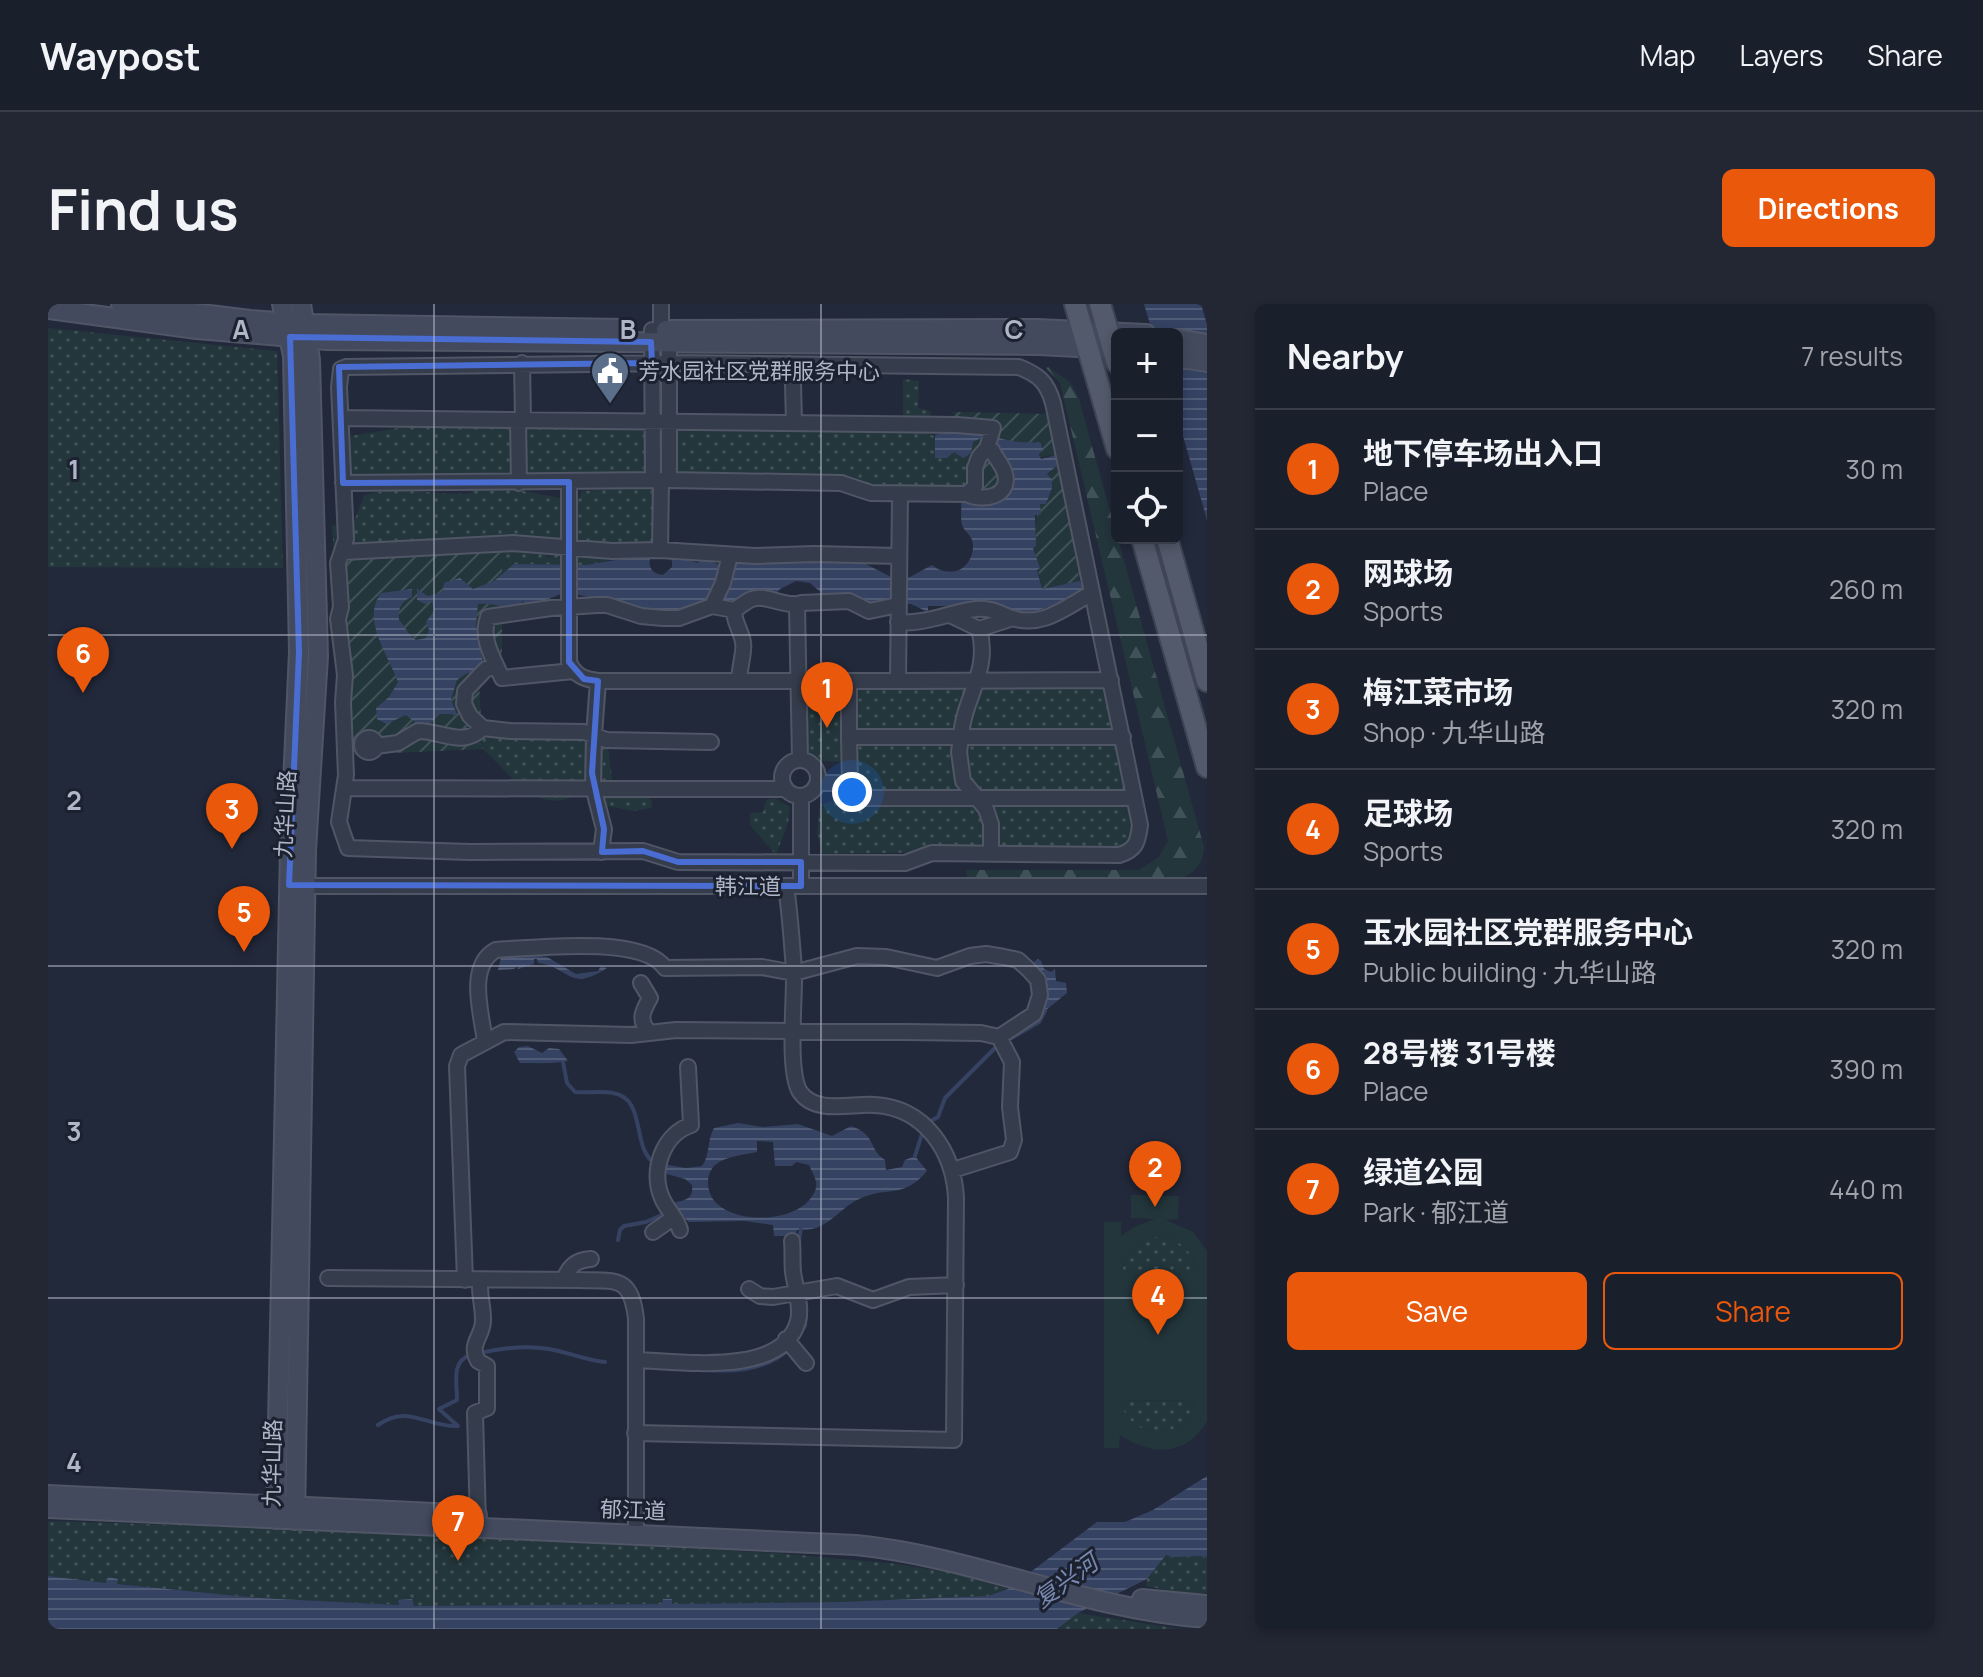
<!DOCTYPE html>
<meta charset="utf-8">
<style>
body{margin:0;font-family:Manrope,"Noto Sans SC",sans-serif;background:#232734;color:#f1f3f6}
.controls{position:absolute;right:24px;top:24px;display:grid;overflow:hidden;border-radius:12px;box-shadow:0 4px 12px #0003}
.controls button{width:72px;height:72px;display:grid;place-items:center;padding:0;border:0;border-bottom:2px solid #383d48;background:#1a1f2c;color:#f1f3f6;font:40px sans-serif}
.you{position:absolute;left:804px;top:488px;width:28px;height:28px;margin:-20px;border:6px solid #fff;border-radius:50%;background:#1a73e8;box-shadow:0 0 0 12px #1a73e833}
.badge{display:grid;place-items:center;width:52px;height:52px;border-radius:50%;background:#ea580c;color:#fff;font-size:26px;font-weight:700}
.pin{position:absolute;translate:-50% -66px;filter:drop-shadow(0 2px 4px #0008)}
.pin::after{content:'';position:absolute;top:42px;width:28px;height:24px;background:inherit;clip-path:polygon(0 0,100% 0,50% 100%)}
.list{margin:0;padding:0;list-style:none}
h2{display:flex;justify-content:space-between;align-items:center;height:104px;margin:0;padding:0 32px;font-size:34px}
h2 small{font-size:26px;font-weight:400;color:#9fa2a9}
.list li{display:grid;grid-template-columns:52px 1fr auto;gap:24px;align-items:center;box-sizing:border-box;height:120px;padding:0 32px;border-top:2px solid #383d48}
.list b{display:block;font-size:30px;white-space:nowrap}
.list p{margin:0;font-size:26px;white-space:nowrap;color:#9fa2a9}
.list em{font-size:26px;font-style:normal;color:#9fa2a9}
.actions{display:flex;gap:16px;padding:24px 32px}
.actions a{flex:1;padding:18px 0;border:2px solid #ea580c;border-radius:12px;text-align:center;font-size:28px;color:#ea580c}
.actions .main{background:#ea580c;color:#fff}
.icon{flex:none;width:44px;height:44px;fill:none;stroke:currentColor;stroke-width:2;stroke-linecap:round;stroke-linejoin:round}
.map{position:relative;flex:none;width:1159px;height:1325px;overflow:hidden;border-radius:12px}
header{display:flex;align-items:center;gap:48px;box-sizing:border-box;height:112px;padding:0 40px;background:#1a1f2c;border-bottom:2px solid #383d48}
header strong{font-size:38px}
nav{display:flex;gap:44px;margin-inline-start:auto;font-size:28px}
.intro{display:flex;align-items:center;justify-content:space-between;box-sizing:border-box;height:192px;padding:0 48px}
h1{margin:0;font-size:56px}
.button{padding:20px 36px;border-radius:12px;background:#ea580c;color:#fff;font-size:28px;font-weight:700}
main{display:flex;gap:48px;padding:0 48px}
aside{flex:1;background:#1a1f2c;border-radius:12px;box-shadow:0 4px 12px #0003}
.map>svg:first-child{display:block}
</style>
<header>
<strong>Waypost</strong>
<nav><a>Map</a><a>Layers</a><a>Share</a></nav>
</header>
<div class="intro"><h1>Find us</h1><a class="button">Directions</a></div>
<main>
<div class="map">
<svg width="1159" height="1325" viewBox="0 0 1159 1325">
<defs>
<pattern id="grass-dots" width="8" height="8" patternUnits="userSpaceOnUse" patternTransform="scale(2)"><rect width="8" height="8" fill="#23363c"/><path d="M2 2h.1M6 6h.1" fill="none" stroke="#405157" stroke-width="1.8" stroke-linecap="round"/></pattern>
<pattern id="forest-firs" width="22" height="20" patternUnits="userSpaceOnUse" patternTransform="scale(2)"><rect width="22" height="20" fill="#23363c"/><path d="M5 1l3.5 6h-7zM16 11l3.5 6h-7z" fill="#405157"/></pattern>
<pattern id="garden-furrows" width="10" height="10" patternUnits="userSpaceOnUse" patternTransform="scale(2)"><rect width="10" height="10" fill="#23363c"/><path d="M-1 1l2-2M0 10L10 0M9 11l2-2" fill="none" stroke="#405157"/></pattern>
<pattern id="water-rules" width="6" height="5" patternUnits="userSpaceOnUse" patternTransform="scale(2)"><rect width="6" height="5" fill="#354262"/><path d="M0 2.5h6" fill="none" stroke="#505b77"/></pattern>
</defs>
<rect width="100%" height="100%" fill="#22293b"/>
<path fill="url(#grass-dots)" d="M0 24 229 47 235 264 0 263Z
M855 75 871 77 870 104 883 107 880 130 916 141 919 153 917 187 301 174 302 132 368 121 855 124Z
M448 182 518 195 527 203 534 187 609 182V242L555 239 286 251 284 222 293 218 304 223 316 191C350 181 387 192 423 189L425 183Z
M495 246 499 253 513 250H570L574 254 538 261 467 260 454 270V248Z
M766 384 1060 385 1088 529 1083 539 1071 545 774 550 769 528 772 501 796 493V458L771 457 757 451 760 391Z
M434 430H533L560 441 564 476 600 489 604 499 603 504 586 507 559 502 553 488 538 483C531 488 523 495 515 496 482 502 457 465 435 445Z
M726 494 742 503 740 519 728 551 702 521V509L715 508 718 496Z
M1104 933C1127 931 1145 944 1148 967L1074 966 1083 945Z
M1072 1096 1146 1097C1138 1140 1081 1137 1072 1096Z
M0 1217 254 1225 729 1249 849 1260 906 1269 960 1285 940 1292 792 1298 623 1300 624 1295H615V1300L366 1302 351 1296 352 1301 211 1294 69 1280V1275L60 1273 59 1279 0 1272Z
M1118 1251C1132 1256 1145 1250 1159 1253V1289H1135L1098 1282 1099 1275Z
M1030 1309 1132 1325H1137H1009Z"/>
<path fill="url(#forest-firs)" d="M1000 63 1022 78 1030 92 1156 543C1155 562 1146 569 1130 576H919L918 566H1091L1111 553 1120 537 1012 79 998 64Z"/>
<path fill="url(#garden-furrows)" d="M905 108 1001 110 1032 277 994 285 985 243 988 242C987 227 987 214 992 199L998 200 1004 184 999 171 1006 165 1003 151 991 154 995 142C985 137 978 141 967 139 956 138 945 134 933 134L946 138 954 156 950 197 942 200 928 199 917 187 919 149Z
M454 248V367L431 380 435 445 303 451 304 366 297 314V260L305 252Z"/>
<path fill="#23363c" fill-rule="evenodd" d="M1083 891 1131 892 1130 915 1118 916 1145 928 1159 947V1117C1138 1153 1104 1152 1072 1131L1071 1144H1056V918H1073V932L1086 923 1107 915 1083 914ZM1104 933C1127 931 1145 944 1148 967L1074 966 1083 945ZM1072 1096 1146 1097C1138 1140 1081 1137 1072 1096Z"/>
<path fill="url(#water-rules)" fill-rule="evenodd" d="M1096 0H1153L1159 21V216L1129 111V30H1105Z
M914 124C942 131 964 141 992 138L995 145 991 151 993 155 1013 150 1015 157 999 170 1004 176V184L998 200H992L993 210 987 211 988 242 985 244 992 264 989 266 994 285 1032 277 1036 286 1008 305 1003 302 991 306 990 314 905 302H880V308L863 300 845 299 833 302 778 293 762 279 748 277 732 285 725 294 689 302 620 311 518 288 488 300 476 301 475 297 469 304C454 304 446 299 430 300L428 320 435 359 427 370 419 369 409 376 403 395 409 411 407 413 404 410H391L380 422 369 420 358 411 338 420 329 415 328 404 341 393 350 378C340 351 313 315 333 289L364 285V293C353 297 350 304 351 316 358 323 359 330 368 336L378 334 381 326 378 318 386 307 384 297 377 300 369 296V285L380 292 395 288 396 279 412 274 425 285 446 277 466 260 538 261 609 249 602 255C600 265 606 270 615 271L624 263V257L619 250 650 259 654 254 674 262 706 258 787 256 816 259 845 274 862 273 884 261C891 267 899 269 908 267 920 264 928 248 924 236 922 230 916 227 914 221 912 213 914 203 913 195L942 200 950 197 954 156 946 138 933 134 925 138C924 146 923 151 915 154L906 148 899 154H887V131Z
M475 650 499 653 528 670 550 667 553 662 559 664C521 689 520 662 490 659L489 655H486V660L470 665 469 662 466 665 450 666 453 653Z
M990 655 993 657 996 665 1003 668 1007 665 1008 677 1018 679 1019 689 997 707 986 658Z
M480 742 494 749 501 744 511 745 520 757C505 760 488 759 472 759L466 748 471 743Z
M690 819 715 823 750 820 784 832 803 822C829 831 819 844 837 856L838 866 854 863 857 856 867 852 879 867C854 896 841 881 811 895 795 902 785 918 768 924 762 926 755 925 749 926L747 932H726L725 921 697 917 641 918 621 900C633 896 646 898 644 881L637 875 615 869V860L638 864 654 862C662 852 659 836 666 824ZM709 837 725 838 727 862H744L748 858 761 861C763 866 767 872 768 878 769 885 766 890 762 895 741 923 659 921 660 878 660 872 662 866 667 861 678 852 696 851 709 848Z
M1159 1172V1253C1145 1250 1132 1256 1118 1251L1099 1275 1030 1309 1009 1325H0V1272L58 1279 60 1273 70 1275 69 1280 211 1294 351 1301 350 1296 364 1295 366 1302 614 1300 615 1295H624V1300L792 1298 940 1292 960 1285 1049 1218H1077L1105 1206Z"/>
<g fill="none" stroke-linecap="round" stroke-linejoin="round">
<path stroke="#354262" stroke-width="4" d="M515 758 519 779 527 788C539 789 553 787 565 789 600 795 582 845 608 860
M867 852 874 830 879 819 890 813 897 794 948 743 991 718 997 707
M570 936 572 926 576 922 598 918 620 908
M750 941 753 925
M747 1037 757 1022 758 1009
M431 1049C454 1044 478 1041 501 1045 520 1048 537 1056 557 1058
M656 1066C686 1068 720 1066 742 1044
M330 1121C361 1099 379 1124 410 1122L391 1105 409 1096C409 1078 403 1058 422 1051"/>
<g stroke="#505666" stroke-width="18">
<path id="street" d="M604 26 605 176 613 177 612 246
M613 26V0
M474 59 475 116
M622 59 971 63C991 71 999 78 1005 99L1092 521C1090 538 1088 546 1071 551L884 549 857 559 630 558 595 547 422 548 300 544 291 518 298 471 295 398 297 371 290 315 293 303 290 259 298 235 291 83 293 65 298 63Z
M741 60 745 80 746 119
M293 114 909 121 945 124 939 144 931 153 927 164V182L919 190 823 189 793 179 621 176
M470 116 471 179
M614 176H621V28
M521 178V358C527 372 536 375 550 377H850L852 190
M295 179 605 176
M919 190C934 198 963 193 957 170 955 161 947 154 944 146L939 144
M295 248 465 239 564 247 612 246 707 252 766 250 851 252
M753 299 801 297 821 307 850 301
M664 302 675 279 682 251
M749 303 752 455
M686 306C686 319 693 326 695 338 697 347 691 365 691 377
M904 312 931 325C943 368 915 394 913 433H1075
M850 318C876 321 902 308 928 305 941 303 953 310 964 314 995 324 1018 303 1044 289
M931 325 965 314
M449 363 438 365 417 387 416 400 422 412 435 424 462 427 536 428 546 431 550 377
M525 367 454 374C445 354 432 334 440 313L503 304 549 301H559L593 312 615 314H631L664 302 686 306C692 303 698 297 704 295 716 290 733 301 746 300
M801 377V433H913L911 448 915 477 938 505 943 520V549
M850 377 1063 376
M801 433 802 479
M314 441a7 7 0 1 1 14 0a7 7 0 1 1-14 0Z
M328 442 350 439 370 427C395 427 414 444 435 424
M734 474a18 18 0 1 1 36 0a18 18 0 1 1-36 0Z
M770 479H802L803 494H1086
M296 484 737 485
M553 548 556 525 545 483 546 431 558 436 663 438
M247 582H1159
M753 582V493
M593 679 602 694C595 707 590 715 600 727
M437 738C434 711 418 662 448 646 485 644 595 631 617 664L714 663 746 669 809 652 838 653 889 664 922 652 938 650 956 653 970 656 981 666 990 676 992 691 986 710 951 733
M632 926C629 914 619 906 614 894 602 867 615 830 643 821L640 763
M605 928 625 914
M280 974 530 976C568 977 583 971 588 1015V1230
M417 976 409 762 413 751 456 728 583 731 628 726 859 728 933 729 951 733 964 758 962 803 966 836 962 848 905 866
M516 976C521 962 528 956 543 955
M701 985 712 992 725 993 789 982 825 996 861 983 908 981
M738 1035 758 1059
M588 1056C631 1057 735 1074 750 1017 754 1003 747 983 745 968 744 958 745 948 744 937
M587 1129 906 1136 908 893C905 847 877 804 827 801 804 799 768 811 752 788 739 768 747 694 746 667 744 638 742 610 738 582
M430 1219 427 1109 439 1104V1062L430 1057C420 1039 436 1032 435 1015 435 1002 431 990 432 976"/>
</g>
<g stroke="#505666" stroke-width="22">
<path id="secondary" d="M73 0 202 16 257 20 577 25
M0 5 149 25 279 36 991 41 1069 45
M618 26 989 25 1098 30
M1129 35 1159 40
M1129 53 1159 58
M0 1191 429 1211
M0 1204 808 1241C928 1253 1038 1306 1159 1314
M228 1215 242 545 251 348 245 52 234 0
M247 1216 258 546 270 352 262 56 253 0
M1094 1295 1159 1301"/>
</g>
<g stroke="#3f4554" stroke-width="24">
<path id="primary" d="M1027 0 1069 145
M1052 0 1069 59
M1094 234 1159 463
M1119 234 1159 377"/>
</g>
<use href="#street" stroke="#353c4b" stroke-width="14"/>
<use href="#secondary" stroke="#434a5e" stroke-width="18"/>
<use href="#primary" stroke="#535a6b" stroke-width="20"/>
</g>
<path fill="none" stroke="#496dd3" stroke-width="6" stroke-linejoin="round" d="M242 33 603 38 604 59 291 63 295 179 521 178V358L536 375 550 377 544 469 556 525 554 548 595 547 630 558H753V582L241 581 251 348Z"/>
<path fill="none" stroke="#b0b6c7" stroke-width="2" stroke-opacity="0.55" d="M386 0V1325M773 0V1325M0 331H1159M0 662H1159M0 994H1159"/>
<defs>
<g id="civic-pin" transform="scale(2)"><path d="M0 17L-7.5 6A9.5 9.5 0 1 1 7.5 6Z" fill="#5c6f8a" stroke="#1b212f"/><path d="M-.6-6.5H3V-4.5H.6V-3L4-1V1h2V6H-6V1h2V-1L-.6-3ZM-1.2 2.5V6h2.4V2.5Z" fill="#fff"/></g>
</defs>
<g fill-rule="evenodd">
<use href="#civic-pin" x="562" y="67"/>
</g>
<g text-anchor="middle" stroke-width="6" stroke-linejoin="round" paint-order="stroke">
<g font-size="22" fill="#b0b6c7" stroke="#1b212f" text-anchor="start">
<text x="590" y="75">芳水园社区党群服务中心</text>
</g>
<g font-size="22" fill="#b0b6c7" stroke="#1b212f">
<text transform="translate(237 510) rotate(-87)" y="8">九华山路</text>
<text x="700" y="590">韩江道</text>
<text transform="translate(224 1159) rotate(-89)" y="8">九华山路</text>
<text transform="translate(585 1206) rotate(2)" y="8">郁江道</text>
</g>
<g font-size="24" font-style="italic" fill="#7888b0" stroke="#1b212f">
<text transform="translate(1018 1277) rotate(-36)" y="8">复兴河</text>
</g>
</g>
<g font-size="26" text-anchor="middle" font-weight="bold" fill="#b0b6c7" stroke="#1b212f" stroke-width="6" stroke-linejoin="round" paint-order="stroke">
<text x="193" y="35">A</text>
<text x="580" y="35">B</text>
<text x="966" y="35">C</text>
<text x="26" y="175">1</text>
<text x="26" y="506">2</text>
<text x="26" y="837">3</text>
<text x="26" y="1168">4</text>
</g>
</svg>
<div class="controls">
<button>+</button>
<button>−</button>
<button><svg class="icon" aria-label="locate" viewBox="0 0 24 24"><circle cx="12" cy="12" r="6"/><path d="M12 2v4M12 18v4M2 12h4M18 12h4"/></svg></button>
</div>
<div class="you"></div>
<div class="pin badge" style="left:779px;top:424px">1</div>
<div class="pin badge" style="left:1107px;top:903px">2</div>
<div class="pin badge" style="left:184px;top:545px">3</div>
<div class="pin badge" style="left:1110px;top:1031px">4</div>
<div class="pin badge" style="left:196px;top:648px">5</div>
<div class="pin badge" style="left:35px;top:389px">6</div>
<div class="pin badge" style="left:410px;top:1257px">7</div>
</div>
<aside>
<h2>Nearby<small>7 results</small></h2>
<ul class="list">
<li><span class="badge">1</span><div><b>地下停车场出入口</b><p>Place</p></div><em>30 m</em></li>
<li><span class="badge">2</span><div><b>网球场</b><p>Sports</p></div><em>260 m</em></li>
<li><span class="badge">3</span><div><b>梅江菜市场</b><p>Shop · 九华山路</p></div><em>320 m</em></li>
<li><span class="badge">4</span><div><b>足球场</b><p>Sports</p></div><em>320 m</em></li>
<li><span class="badge">5</span><div><b>玉水园社区党群服务中心</b><p>Public building · 九华山路</p></div><em>320 m</em></li>
<li><span class="badge">6</span><div><b>28号楼 31号楼</b><p>Place</p></div><em>390 m</em></li>
<li><span class="badge">7</span><div><b>绿道公园</b><p>Park · 郁江道</p></div><em>440 m</em></li>
</ul>
<div class="actions"><a class="main">Save</a><a>Share</a></div>
</aside>
</main>
